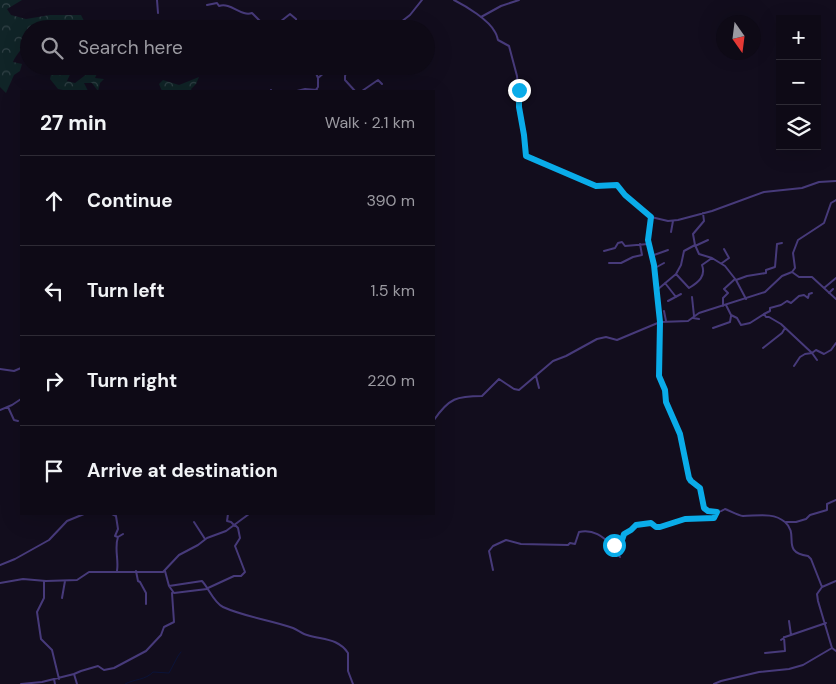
<!DOCTYPE html>
<meta charset="utf-8">
<style>
body{margin:0;font-family:"DM Sans",sans-serif;background:#17131f;color:#f1f3f6}
.controls{position:absolute;right:15px;top:15px;display:grid;overflow:hidden;border-radius:0px;box-shadow:0 5px 20px #0002}
.controls button{width:45px;height:45px;display:grid;place-items:center;padding:0;border:0;border-bottom:1px solid #2e2b35;background:#0e0a16;color:#f1f3f6;font:25px sans-serif}
.compass{position:absolute;left:716px;top:15px;width:45px;height:45px;border-radius:50%;background:#0e0a16;box-shadow:0 5px 20px #0002;rotate:166deg}
.stop{position:absolute;width:15px;height:15px;margin:-11px;border:4px solid #0aace9;border-radius:50%;background:#fff}
.stop.end{background:#0aace9;border-color:#fff;box-shadow:0 1px 5px #0008}
.list{margin:0;padding:0;list-style:none}
h2{display:flex;justify-content:space-between;align-items:center;height:65px;margin:0;padding:0 20px;font-size:21px}
h2 small{font-size:16px;font-weight:400;color:#9b9aa1}
.list li{display:grid;grid-template-columns:32px 1fr auto;gap:15px;align-items:center;box-sizing:border-box;height:90px;padding:0 20px;border-top:1px solid #2e2b35}
.list b{display:block;font-size:19px;white-space:nowrap}
.list em{font-size:16px;font-style:normal;color:#9b9aa1}
.icon{flex:none;width:28px;height:28px;fill:none;stroke:currentColor;stroke-width:2;stroke-linecap:round;stroke-linejoin:round}
.map{position:relative;flex:none;width:836px;height:684px;overflow:hidden}
.search{position:absolute;background:#0e0a16;box-shadow:0 5px 20px #0002;left:20px;top:20px;width:415px;height:55px;display:flex;align-items:center;gap:12px;box-sizing:border-box;padding:0 18px;border-radius:28px;color:#9b9aa1;font-size:19px}
.panel{position:absolute;background:#0e0a16;box-shadow:0 5px 20px #0002;left:20px;top:90px;width:415px;height:425px;border-radius:0px}
.map>svg:first-child{display:block}
</style>
<div class="map">
<svg width="836" height="684" viewBox="0 0 836 684">
<defs>
<pattern id="forest-crowns" width="20" height="18" patternUnits="userSpaceOnUse" patternTransform="scale(1.25)"><rect width="20" height="18" fill="#102427"/><path d="M2 6a3 3 0 1 1 6 0M12 15a3 3 0 1 1 6 0" fill="none" stroke="#324247"/></pattern>
</defs>
<rect width="100%" height="100%" fill="#120d1d"/>
<path fill="url(#forest-crowns)" d="M0 0H22L7 9 11 15 26 19 50 15H81L85 23 80 29H29C29 47 20 47 13 62L22 64 20 71 14 75 6 93 0 87Z
M53 66H74L67 81 75 83 92 70 99 69 95 78 104 79 100 83 98 91 92 83H84L88 91H68L58 89 50 79Z
M199 77 196 84 191 89 192 91 172 90 162 91 159 84 163 80 179 85Z"/>
<g fill="none" stroke-linecap="round" stroke-linejoin="round">
<path stroke="#0b1338" stroke-width="1" d="M125 684C134 679 146 680 153 672L169 673 178 656 181 652"/>
<path stroke="#473a7a" stroke-width="2" d="M157 0 158 13
M454 0C466 6 489 20 495 32 497 35 497 37 498 40L509 46 517 76 526 156 596 186 617 185 625 195 651 217 648 241 654 265 660 322 659 376 666 392V402L680 434 689 478 700 488C703 498 700 510 713 512 718 513 721 512 725 509 731 511 737 515 743 516 757 516 773 512 785 522 800 535 780 552 808 556L811 559 822 587 817 594 818 601 832 648 836 651
M207 5 217 3 219 6C231 2 241 17 252 13L260 21 263 29
M481 17 501 6 519 0
M271 29 290 14 296 19 297 29
M392 29 410 15 422 0
M313 66 318 78
M342 66 346 73 345 76V80L355 91
M271 91V90
M297 91 305 89 317 90
M315 91 318 87V78L332 66
M362 91 378 80 382 84
M651 217 668 221 678 220 712 211 764 192 802 188 819 182 836 181
M671 232 673 221
M695 245 693 234 704 221 703 213
M695 246 708 240
M604 251 615 248 618 243 622 242 625 246 648 244
M654 255 668 250
M609 263H621L633 257 642 255 640 244
M722 263 729 258 724 249
M655 268 664 263
M792 272 795 268 793 253 798 240 824 223 831 203 836 200
M792 272 799 277H812L836 299
M676 274 689 288C699 282 706 276 702 265L712 258
M736 280 747 276 766 273V270L775 267 777 244 782 243
M665 283 676 297
M824 288 836 278
M657 290 676 274 681 265 684 251 695 245 699 254 712 258 725 266 736 280 746 299
M829 293 833 289
M692 297 694 316
M668 301 681 294
M726 305 731 315 737 318 741 325 750 323 764 314 766 317H769L781 324 812 353 816 350 824 354 831 350 836 343
M723 306V298L728 293 724 289 735 279
M664 311 666 321
M764 314 770 311V308L781 305 787 301 791 303 799 296 804 295 808 298 809 294 812 293
M693 318 699 319
M713 328 730 322 731 316
M763 348 782 333 785 328
M794 366 800 357 805 354 812 353 817 360
M0 369 14 371 21 368
M536 376 539 388
M8 407 14 420 18 421
M0 410 12 405 21 399
M434 420C449 398 457 396 482 396L499 379 514 389 519 390 553 361 566 356 597 339 606 337 617 340 660 322 688 321 699 313 765 292 782 276 792 272
M112 514 116 516 118 529 115 536 118 537
M228 514 227 521 231 522 235 526
M194 522 205 539
M786 522H796L806 519 810 515 827 510V504L836 500
M612 547 620 557
M0 565 15 559 49 540 67 521 84 514
M493 570 489 551 493 546 506 540 521 544 568 545 570 543 575 544 579 532C593 529 603 536 612 546L622 540 624 534 630 531 637 524 651 523 659 528 685 519 713 518 716 516 717 512
M117 571C119 560 114 548 118 537L123 534
M136 571 138 581 140 582 146 593V604
M165 571 169 586 202 581C208 587 214 603 223 607 245 617 270 620 293 628 298 630 302 634 307 635 323 640 338 638 348 653V671L353 684
M44 581V598L37 612 41 639 52 650 59 679
M0 583 23 579 46 581 77 580 89 572H163L179 555 198 545 207 538 226 531 249 514
M169 586 174 593 207 589
M822 587 836 581
M208 588 234 576H241L245 572 235 546 240 538 238 528 235 525
M62 598 65 581
M789 621 791 635
M781 640 785 637 826 623
M765 653 785 651 784 637
M74 674 81 671 98 666 104 670 114 668 146 651 161 635 164 627 174 622 172 593
M21 684 42 682 54 679
M55 684 54 679 74 674 77 684
M714 684 721 681 759 672 789 669 803 665 832 648"/>
</g>
<g fill="none" stroke-linecap="round" stroke-linejoin="round">
<path stroke="#0aace9" stroke-width="6" d="M519 90V107L524 135 526 156 596 186 617 185 625 195 651 217 648 240 654 265 660 322 659 376 665 390 666 402 680 434 689 478 691 481 700 488 704 508 708 511 717 512 714 518 685 519 660 527H656L651 523 636 525 631 530 624 534 622 540 614 545"/>
</g>
</svg>
<div class="controls">
<button>+</button>
<button>−</button>
<button><svg class="icon" aria-label="layers" viewBox="0 0 24 24"><path d="M12 4l9 5-9 5-9-5zM3 14l9 5 9-5"/></svg></button>
</div>
<svg class="compass" viewBox="-18 -18 36 36"><path d="M0-13l5 13h-10z" fill="#e53935"/><path d="M0 13l5-13h-10z" fill="#9b9aa1"/></svg>
<div class="stop" style="left:614px;top:545px"></div>
<div class="stop end" style="left:519px;top:90px"></div>
<div class="search"><svg class="icon" aria-label="search" viewBox="0 0 24 24"><circle cx="10" cy="10" r="6"/><path d="M15 15l6 6"/></svg>Search here</div>
<section class="panel">
<h2>27 min<small>Walk · 2.1 km</small></h2>
<ul class="list">
<li><svg class="icon" aria-label="ahead" viewBox="0 0 24 24"><path d="M12 20V5M6 11l6-6 6 6"/></svg><div><b>Continue</b></div><em>390 m</em></li>
<li><svg class="icon" aria-label="left" viewBox="0 0 24 24"><path d="M17 20v-9H6M10 6l-5 5 5 5"/></svg><div><b>Turn left</b></div><em>1.5 km</em></li>
<li><svg class="icon" aria-label="right" viewBox="0 0 24 24"><path d="M7 20v-9h11M14 6l5 5-5 5"/></svg><div><b>Turn right</b></div><em>220 m</em></li>
<li><svg class="icon" aria-label="arrive" viewBox="0 0 24 24"><path d="M6 21V4h12l-3 4 3 4H6"/></svg><div><b>Arrive at destination</b></div></li>
</ul>
</section>
</div>
